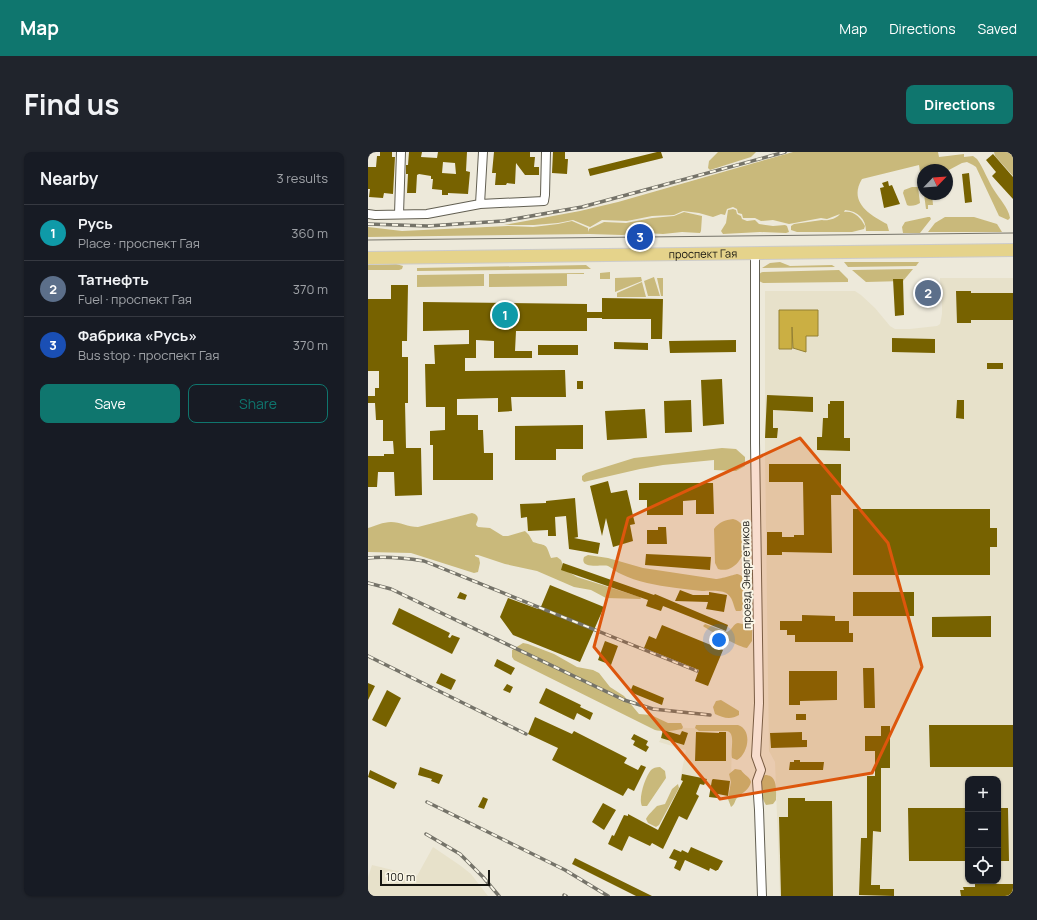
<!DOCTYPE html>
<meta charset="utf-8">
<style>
body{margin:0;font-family:Manrope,sans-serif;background:#20242c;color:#f1f3f6}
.controls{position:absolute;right:12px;bottom:12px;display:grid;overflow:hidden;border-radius:8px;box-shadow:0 1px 3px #0004}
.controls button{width:36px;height:36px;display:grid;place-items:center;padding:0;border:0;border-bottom:1px solid #363941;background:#171b24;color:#f1f3f6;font:20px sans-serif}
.compass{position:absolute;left:549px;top:12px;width:36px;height:36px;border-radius:50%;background:#171b24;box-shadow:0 1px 3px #0004;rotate:65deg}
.scale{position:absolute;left:12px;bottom:10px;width:110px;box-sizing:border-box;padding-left:4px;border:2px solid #15140f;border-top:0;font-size:11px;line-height:14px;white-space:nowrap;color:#15140f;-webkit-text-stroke:3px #faf6e7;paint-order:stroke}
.you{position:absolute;left:351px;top:488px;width:14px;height:14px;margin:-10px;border:3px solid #fff;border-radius:50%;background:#1a73e8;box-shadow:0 0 0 6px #1a73e833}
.badge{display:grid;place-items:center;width:26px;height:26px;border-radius:50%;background:#0f766e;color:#fff;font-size:13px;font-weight:700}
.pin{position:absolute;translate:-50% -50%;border:2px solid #fff;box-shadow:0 1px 4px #0006}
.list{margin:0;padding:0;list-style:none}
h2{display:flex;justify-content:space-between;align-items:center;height:52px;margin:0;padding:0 16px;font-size:17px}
h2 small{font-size:13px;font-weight:400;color:#9ea1a6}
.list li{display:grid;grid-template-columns:26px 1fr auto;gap:12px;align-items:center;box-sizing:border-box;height:56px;padding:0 16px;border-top:1px solid #363941}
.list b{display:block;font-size:15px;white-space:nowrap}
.list p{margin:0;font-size:13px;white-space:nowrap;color:#9ea1a6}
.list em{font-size:13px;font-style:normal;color:#9ea1a6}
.actions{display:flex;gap:8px;padding:12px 16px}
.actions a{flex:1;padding:9px 0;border:1px solid #0f766e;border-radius:8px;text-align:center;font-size:14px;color:#0f766e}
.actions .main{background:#0f766e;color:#fff}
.icon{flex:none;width:22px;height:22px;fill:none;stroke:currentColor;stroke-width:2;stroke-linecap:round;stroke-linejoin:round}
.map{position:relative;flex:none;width:645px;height:744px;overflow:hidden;border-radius:8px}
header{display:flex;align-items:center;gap:24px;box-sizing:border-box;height:56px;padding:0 20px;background:#0f766e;color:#fff}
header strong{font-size:19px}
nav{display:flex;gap:22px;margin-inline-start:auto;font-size:14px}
.intro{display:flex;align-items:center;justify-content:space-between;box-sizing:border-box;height:96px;padding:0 24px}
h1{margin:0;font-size:28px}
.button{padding:10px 18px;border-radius:8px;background:#0f766e;color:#fff;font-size:14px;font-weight:700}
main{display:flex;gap:24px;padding:0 24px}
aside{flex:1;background:#171b24;border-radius:8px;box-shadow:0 1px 3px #0004}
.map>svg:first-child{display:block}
</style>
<header>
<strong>Map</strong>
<nav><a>Map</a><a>Directions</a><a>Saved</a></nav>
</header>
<div class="intro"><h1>Find us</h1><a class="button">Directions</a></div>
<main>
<aside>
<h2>Nearby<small>3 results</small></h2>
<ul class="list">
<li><span class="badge" style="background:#0f9aa8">1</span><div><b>Русь</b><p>Place · проспект Гая</p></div><em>360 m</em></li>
<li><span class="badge" style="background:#5c6f8a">2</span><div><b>Татнефть</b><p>Fuel · проспект Гая</p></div><em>370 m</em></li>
<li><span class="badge" style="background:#1a4fb4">3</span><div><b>Фабрика «Русь»</b><p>Bus stop · проспект Гая</p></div><em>370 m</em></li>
</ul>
<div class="actions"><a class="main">Save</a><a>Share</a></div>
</aside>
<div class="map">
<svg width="645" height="744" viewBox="0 0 645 744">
<rect width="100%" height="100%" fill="#ede9da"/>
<path fill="#e7e1ca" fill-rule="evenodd" d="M572 126H645V744H412L407 610 401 599 397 299V139H487L493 143 507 156 522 174 527 177H542L569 174 572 172 574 162V154ZM600 627H630V729H600Z
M299 575 364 578 363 636 334 633 312 628 318 598 291 590Z
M65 695 93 714 103 722 120 744H0V725L4 713 49 724Z"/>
<path fill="#c9b97b" d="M350 0H388L383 5 342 18 340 16 341 9Z
M425 0H570L571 5 596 2V5L605 4 609 7C616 17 620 29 626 38 632 48 640 55 642 66L640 68 631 64 608 15 605 13 599 10 594 11 579 19 555 18V39L551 13 494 27C480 50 502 63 519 72L521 79H498C498 67 490 59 477 58L476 60C486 58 493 66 497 74L496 77 484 80H429L423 78V74L426 72 454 68C460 69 468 67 472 62L459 67 453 66 421 72 405 68 393 69 387 66H375L374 62 370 61 369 57 365 55 359 57 357 63 353 62 345 65 331 61 315 59 306 63 284 64 259 69 234 68 222 75 205 68 190 71 166 73H136L212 59 250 50Z
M626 0H645V24L627 4Z
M544 35H550L552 51C549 53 543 55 539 53L535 41 536 38Z
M556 42H564L565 53H560V57H558Z
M365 57 368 58 369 62 373 64 374 67 379 69 387 68 391 72 405 74 417 73 419 74 421 80 418 81 392 80 355 82 353 79 358 71 360 58Z
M316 60 334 64 333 79 332 81 314 80 295 82 276 81 254 83 222 82 0 85V75L34 79 140 74 165 75 190 72 204 69 220 76V80L221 77 236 70 258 71 284 66 306 64Z
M560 65H562L563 67 552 81H535L534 75 537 70Z
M577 65H606L629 72 634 80H560L567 71Z
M412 110 422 114 464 113 467 115 394 116 402 111Z
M476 110H551L548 114 480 115Z
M28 112 35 114 34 117 31 118H0V113Z
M218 113 223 117 49 119V116Z
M545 117 535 129 498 130 484 118Z
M471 118 480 127V130L395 131 391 129C390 126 391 120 395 120Z
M242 120V127H232V121Z
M216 121V122H199V134L121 135V122Z
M116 122V134L49 135V123Z
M273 125 274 129 247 140V126Z
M286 125 292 144H280L276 129Z
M289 126H295V144H293Z
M274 130 278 145H249V141Z
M354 296 368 297 377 305V314L368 319 346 318V308L295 313 272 317 220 329 216 330 214 328V324L218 321 266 306Z
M104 361 107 362C112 366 109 368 108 373L110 375 122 376 135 384H140L157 379 161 383 165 390C180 395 177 390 183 406L189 405 193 408 197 418 209 425 272 445 273 447 238 446 223 438 206 435 169 419 137 412 110 403H107V404L111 406 112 411 110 420 106 421 43 401 0 400V376C7 374 15 370 23 370 32 370 40 375 50 375Z
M365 367C390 373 376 425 350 417L347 411 346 377C351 370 357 368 365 367Z
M220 403 240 406 275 416 348 427C353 427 368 422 369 422 372 422 376 426 378 427 379 434 374 437 374 443 374 450 378 453 373 459H368C365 453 365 445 358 441 352 438 341 439 334 439 316 437 297 435 279 431 270 429 261 426 253 422 248 420 244 416 240 414 235 412 211 418 216 405Z
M370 471 380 473 384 477V489L379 496C373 496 340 478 335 474L337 472 359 480C364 478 365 472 370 471Z
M155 491 160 492 186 502 209 515 225 518 231 521 242 535 256 544 271 562 283 563 300 571H313L315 575 314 577C305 579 295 580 287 578L146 508 144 505V498Z
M353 548 371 559V563C363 568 355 566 347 562L345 555 348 549Z
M328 573H370C385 578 380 602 369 608L364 606C362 598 368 581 359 579H331L327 576Z
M292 615 297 619 298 626 279 654H274C270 647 277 625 283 618 285 616 288 615 292 615Z
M367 617 373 618C376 623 382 625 383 630 381 638 375 640 370 645 366 648 368 652 363 655L360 647 363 630 361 622Z
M397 623C410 623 408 638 408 648L405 652 398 653C393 645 389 630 397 623Z
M310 632 311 636 291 673 288 675 280 671 278 667C279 664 287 656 289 654L297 652 304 637Z"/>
<path fill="#cbaf43" stroke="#948033" d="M411 158H450V184H438V200L425 196 424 175V197H411Z"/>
<path fill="#776200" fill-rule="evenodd" d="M12 0H24V5H27L25 42 16 41 15 46 1 45 2 37H0V15H8L9 4H12Z
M41 0H54L53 5 69 6 70 0H99L98 19 102 20 100 42 80 41V43H74V38L64 37 65 27H63V24L51 22 49 23 48 41H39L40 22H38V13H40ZM75 10 87 11 88 22 74 21Z
M126 0H162V5H167L166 15H171V23H157L148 11 147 32 139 31 138 33H127L128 21H124Z
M185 0H197V7H200L199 22 184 21Z
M289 0H293L295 6 222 24 220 17Z
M625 2 645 25V47L624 24 628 20 618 8Z
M601 21 604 50 597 51 594 22Z
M520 29 521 34 524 33 532 52 516 56 512 36 516 35 514 31Z
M525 127H535L536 163 527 164Z
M551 131H569L568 152H551Z
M23 133H40L39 189H34V205H40V251H37L38 296H53L54 343 27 344 26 320H10L9 335H0V304H16V302H26L25 289H15V268H8L7 251H0V244H7V236H11V219H0V147H23Z
M588 139H603V141H645V168H603V171H589Z
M234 146 295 147 294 187H283V167H234V166H219V179H148L147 199H164V206H126V189L108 188V206H97V219L197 218 198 245H143L144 259 130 260V246L89 247V263H110V278H115L116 301H125V328H65V293H62V279L77 278V255H58L57 212H67L66 193 101 192V178L55 179V150L219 152V160H234Z
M524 186 567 187V201L524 200Z
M368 188V200L302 201 301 189Z
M246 190 280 191V198L246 197Z
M170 193H210V203H170Z
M619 211H635V217H619Z
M354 227 356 272 335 274 333 228Z
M209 229H215V237H209Z
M399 243 445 245V260L405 258V276H410L409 286H397Z
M323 248 324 280 297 281 296 249Z
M589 248H596V267L588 266Z
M462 249H476V286H482V299L449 298V285H454L455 266H460V252H462Z
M277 257 279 286 239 288 237 259Z
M215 273V297H188V308H147V274Z
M401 312H473V343H463L464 401 414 400V403H399V380H414V385H426V383H436L435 330H401Z
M240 329 243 341 259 338 267 372 262 373 265 389 245 395 238 366 234 384 222 334Z
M271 331H345L346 362H328V348L315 349V363H279V348H271Z
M207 346 210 385 206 386 232 391 230 402 201 397 198 364 187 365 188 384H180V378L160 379 159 365 153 366 152 352 178 351V349Z
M485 357H622V376H629V395H622V423H485Z
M290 375H298L299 392H279V378H290Z
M278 402 343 405 342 418 277 413Z
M195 411 286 443 287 442 360 473 358 479 295 454 293 459 278 454 280 448 193 418Z
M182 433 236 455 212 510 145 483 132 465 140 446 170 457V456L172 457Z
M312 438 325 443H341V440L359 443 356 460 338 457 340 450 307 449Z
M92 440 99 443 97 448 89 446Z
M485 440H546V464H485Z
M31 456 82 481 80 485 82 486 84 483 92 486 84 502 24 472Z
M434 463 467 464V469H481V481H485V490H427V483H419V478H412V469H434Z
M623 464V485H564V465Z
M294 473 355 498 340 534 327 529 331 518 276 496 281 484 288 487Z
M237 489 250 494 243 513 230 508Z
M129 507 147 516 143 523 126 514Z
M495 516H506L507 556H496Z
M421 519H469V548L432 549V553H421Z
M73 521 88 528 83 538 68 531Z
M0 531 7 534 0 548Z
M139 532 145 535 142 541 135 538Z
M265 533 296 546 294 553 262 540Z
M178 536 213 553 212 555 225 561 222 568 209 561 206 568 171 551Z
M19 538 33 546 18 575 4 568Z
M428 562H438V568H428Z
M167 565 204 582 206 579 259 606 256 611 270 618 273 613 278 615 266 639 260 636 255 644 184 608 190 596 160 582Z
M561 573H645V615H562Z
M513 574H522V616H513V680L505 679 503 733H512V737H526V744L491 743 493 686H499V624H507V599H497V584H513Z
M295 578 312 583 314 579 320 581 316 593 293 586Z
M328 580 351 581V580H358V609H327Z
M434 580V588H439V595L403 596 402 581Z
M266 582 280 589 278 593 281 595 278 600 265 593 267 589 263 587Z
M426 608H432V610H456L455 618H421L422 610H426Z
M52 615 75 623 71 632 63 629 64 627 50 623Z
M2 618 29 631 26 637 0 625Z
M314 622 339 627 336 633 332 632 328 642 331 644 319 668 311 664 295 697 284 691 282 694 261 684 254 699 240 692 244 683 246 684 256 663 260 664V662L290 678 315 629 313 628Z
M345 627 362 629 360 644 350 642 349 646 341 645 344 628Z
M115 645 120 647 116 657 110 655Z
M420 646H437V649H464L465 744H413L411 665H420Z
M235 651 248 658 236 678 224 670Z
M540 656H600V709H541Z
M630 656H640L641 709H630Z
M323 695 355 709 350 718H349L348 719 342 716 341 719 317 708 312 719 306 716 309 709 301 706 306 697 313 700 314 698 320 701Z
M207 706 284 744H268L204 712Z
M607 732H645V744H593L592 738H596L595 735H607Z"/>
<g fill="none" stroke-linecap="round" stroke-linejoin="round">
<g stroke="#625f52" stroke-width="10">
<path id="street" d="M112 52 115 0
M0 62 7 63 59 62 112 52 176 49 177 43 178 0
M31 62 33 0
M387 101V291L391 551 388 604 393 618 389 629 391 658 394 744"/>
</g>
<g stroke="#cccbca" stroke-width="14">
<g id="primary">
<path id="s1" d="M0 106 645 98"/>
</g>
</g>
<use href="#street" stroke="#fff" stroke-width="8"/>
<use href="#primary" stroke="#e5d38b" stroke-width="12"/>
<path stroke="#757369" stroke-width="1" d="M0 88 645 81"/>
<g stroke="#757369" stroke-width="3.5">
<path id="rail" d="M0 72 60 74 135 69 214 55 417 0
M0 406C19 404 37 406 56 409L329 519
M0 431 23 437 256 548 285 557 342 563
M0 504 158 582
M59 650 197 718 240 744
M58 682 92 702 115 725 131 744
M196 743 198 744"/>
</g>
<use href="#rail" stroke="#faf6e7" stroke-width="2" stroke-dasharray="6" stroke-linecap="butt"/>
</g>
<path fill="#dd560c" fill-opacity="0.2" stroke="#dd560c" stroke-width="3" stroke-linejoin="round" d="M432 286 520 391 554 515 504 621 352 647 226 495 260 366Z"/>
<g text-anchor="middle" stroke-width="4" stroke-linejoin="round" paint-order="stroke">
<g font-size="11" fill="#15140f" stroke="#faf6e7">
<text dy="4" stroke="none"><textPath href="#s1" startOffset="335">проспект Гая</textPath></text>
<text transform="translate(378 423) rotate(-91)" y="4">проезд Энергетиков</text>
</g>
</g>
</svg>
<div class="controls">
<button>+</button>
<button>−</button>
<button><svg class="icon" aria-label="locate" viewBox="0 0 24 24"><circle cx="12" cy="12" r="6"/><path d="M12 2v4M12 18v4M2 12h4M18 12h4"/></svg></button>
</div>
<svg class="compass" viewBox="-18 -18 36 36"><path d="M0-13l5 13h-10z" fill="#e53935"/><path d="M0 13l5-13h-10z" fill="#9ea1a6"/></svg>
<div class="scale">100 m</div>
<div class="you"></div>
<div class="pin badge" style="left:137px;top:163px;background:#0f9aa8">1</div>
<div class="pin badge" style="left:560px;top:141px;background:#5c6f8a">2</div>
<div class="pin badge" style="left:272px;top:85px;background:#1a4fb4">3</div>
</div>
</main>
